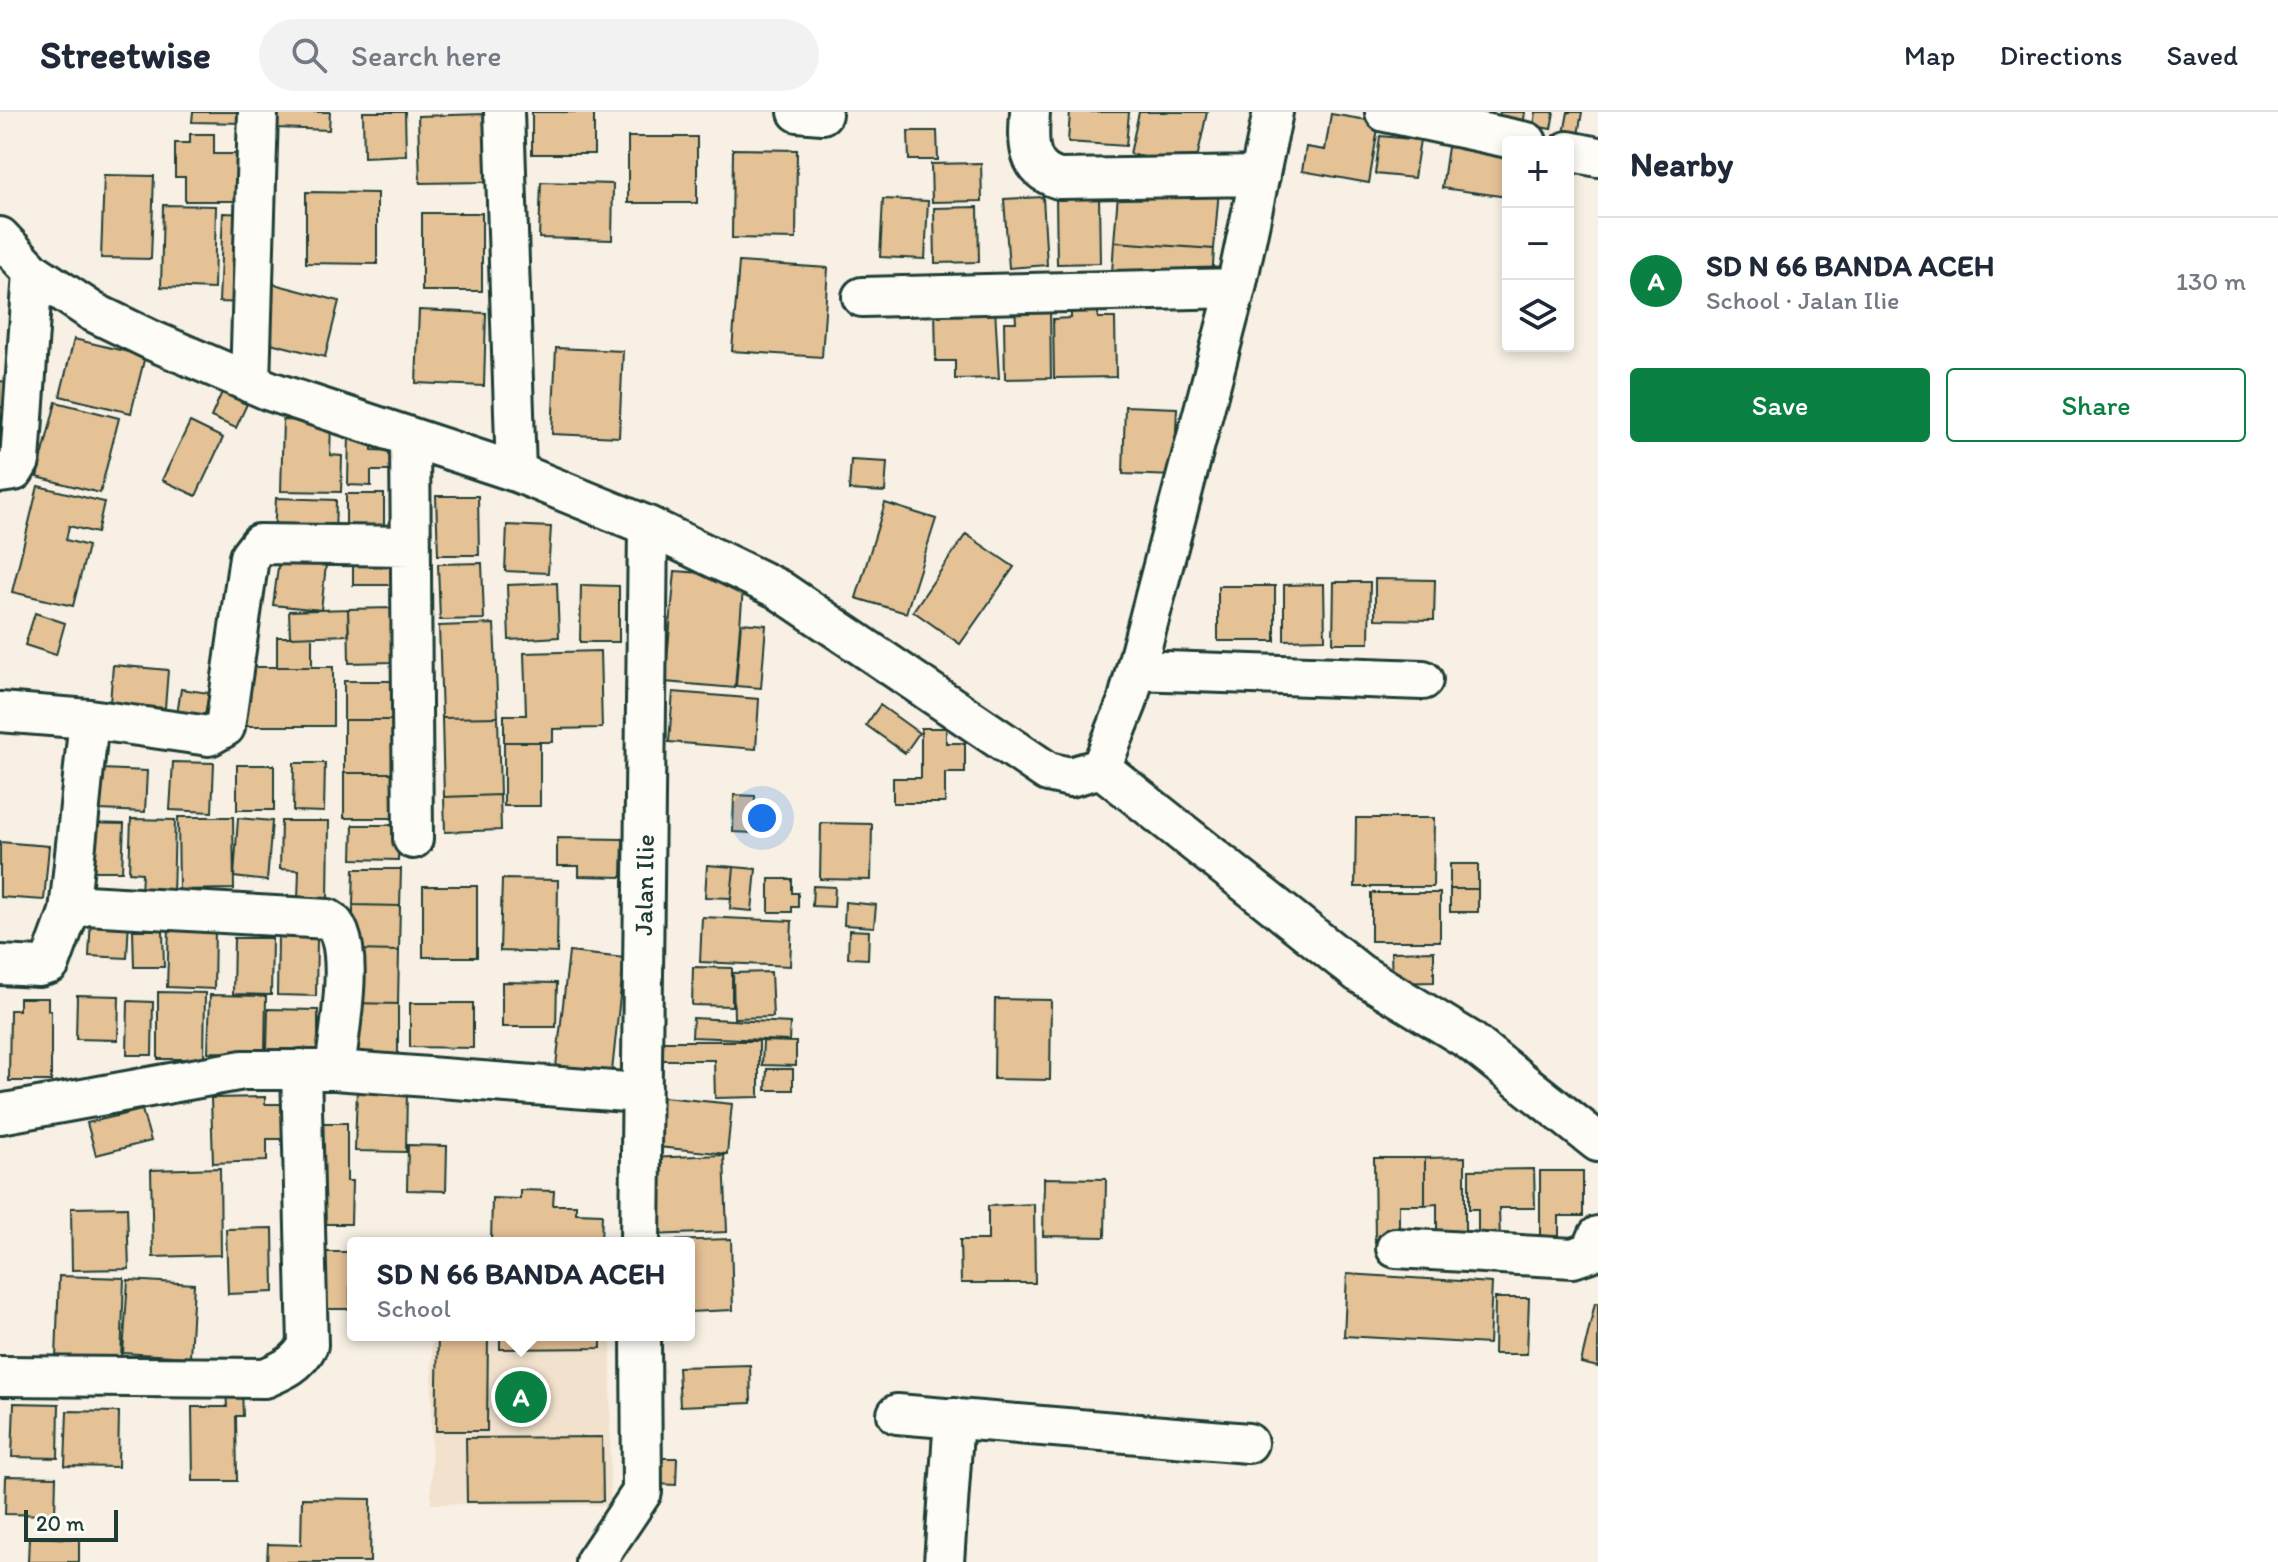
<!DOCTYPE html>
<meta charset="utf-8">
<style>
body{margin:0;font-family:Itim,sans-serif;background:#f2f2f3;color:#1f2937}
.controls{position:absolute;right:24px;top:24px;display:grid;overflow:hidden;border-radius:8px;box-shadow:0 4px 12px #0003}
.controls button{width:72px;height:72px;display:grid;place-items:center;padding:0;border:0;border-bottom:2px solid #e0e1e3;background:#fff;color:#1f2937;font:40px sans-serif}
.scale{position:absolute;left:24px;bottom:20px;width:94px;box-sizing:border-box;padding-left:8px;border:4px solid #1f3d34;border-top:0;font-size:22px;line-height:28px;white-space:nowrap;color:#1f3d34;-webkit-text-stroke:6px #fdfcf7;paint-order:stroke}
.you{position:absolute;left:762px;top:706px;width:28px;height:28px;margin:-20px;border:6px solid #fff;border-radius:50%;background:#1a73e8;box-shadow:0 0 0 12px #1a73e833}
.badge{display:grid;place-items:center;width:52px;height:52px;border-radius:50%;background:#0b8043;color:#fff;font-size:26px;font-weight:700}
.pin{position:absolute;translate:-50% -50%;border:4px solid #fff;box-shadow:0 2px 8px #0006}
.popup{position:absolute;left:347px;top:1125px;width:348px;height:104px;box-sizing:border-box;display:grid;place-content:center;border-radius:8px;background:#fff;filter:drop-shadow(0 2px 6px #0005);font-size:26px;white-space:nowrap;color:#747a83}
.popup b{font-size:30px;color:#1f2937}
.popup::after{content:'';position:absolute;left:50%;top:100%;margin-left:-16px;border:16px solid transparent;border-top-color:#fff}
.list{margin:0;padding:0;list-style:none}
h2{display:flex;justify-content:space-between;align-items:center;height:104px;margin:0;padding:0 32px;font-size:34px}
h2 small{font-size:26px;font-weight:400;color:#747a83}
.list li{display:grid;grid-template-columns:52px 1fr auto;gap:24px;align-items:center;box-sizing:border-box;height:128px;padding:0 32px;border-top:2px solid #e0e1e3}
.list b{display:block;font-size:30px;white-space:nowrap}
.list p{margin:0;font-size:26px;white-space:nowrap;color:#747a83}
.list em{font-size:26px;font-style:normal;color:#747a83}
.actions{display:flex;gap:16px;padding:24px 32px}
.actions a{flex:1;padding:18px 0;border:2px solid #0b8043;border-radius:8px;text-align:center;font-size:28px;color:#0b8043}
.actions .main{background:#0b8043;color:#fff}
.icon{flex:none;width:44px;height:44px;fill:none;stroke:currentColor;stroke-width:2;stroke-linecap:round;stroke-linejoin:round}
.map{position:relative;flex:none;width:1598px;height:1450px;overflow:hidden}
header{display:flex;align-items:center;gap:48px;box-sizing:border-box;height:112px;padding:0 40px;background:#fff;border-bottom:2px solid #e0e1e3}
header strong{font-size:38px}
nav{display:flex;gap:44px;margin-inline-start:auto;font-size:28px}
.search{width:560px;height:72px;background:#f2f2f3;display:flex;align-items:center;gap:20px;box-sizing:border-box;padding:0 28px;border-radius:44px;color:#747a83;font-size:30px}
main{display:flex}
aside{flex:1;background:#fff}
.map>svg:first-child{display:block}
</style>
<header>
<strong>Streetwise</strong>
<div class="search"><svg class="icon" aria-label="search" viewBox="0 0 24 24"><circle cx="10" cy="10" r="6"/><path d="M15 15l6 6"/></svg>Search here</div>
<nav><a>Map</a><a>Directions</a><a>Saved</a></nav>
</header>
<main>
<div class="map">
<svg width="1598" height="1450" viewBox="0 0 1598 1450">
<rect width="100%" height="100%" fill="#f8f0e4"/>
<filter id="ink" filterUnits="userSpaceOnUse"><feTurbulence type="fractalNoise" baseFrequency=".0125" numOctaves="2"/><feDisplacementMap in="SourceGraphic" scale="16" xChannelSelector="R" yChannelSelector="G"/><feConvolveMatrix kernelMatrix="1 2 1 2 8 2 1 2 1" color-interpolation-filters="sRGB"/></filter>
<g filter="url(#ink)">
<path fill="#f2e2cd" d="M432 1223H611L610 1393 431 1392Z"/>
<path fill="#e5c196" stroke="#1f3d34" stroke-width="2" d="M193 0H244V11L192 10Z
M276 0H330L329 18 276 16Z
M363 0H405L406 43 364 45Z
M532 0H594V42H532Z
M1070 0H1129L1126 34 1068 30Z
M1139 0H1207L1195 56 1130 42Z
M1500 0H1525L1523 14 1498 10Z
M1536 0H1554L1551 17 1534 14Z
M1568 0H1582L1577 29 1563 27Z
M484 2 486 70 420 71 418 4Z
M1331 2 1379 10 1369 71 1302 59 1306 35 1325 38Z
M908 19H937L938 48H909Z
M190 22H214V42H240V89H185V65H175V31H190Z
M1380 24 1420 28 1414 66 1375 62Z
M628 25H697V91H628Z
M1474 30 1508 35V85L1442 76 1448 35 1473 38Z
M733 37 797 38 796 127 732 126Z
M981 51 982 89 932 90 931 52Z
M104 63 154 64 151 147 101 146Z
M541 70 613 72 612 128 539 126Z
M1119 70 1219 77 1214 137 1114 130Z
M306 80 377 81V152L306 151Z
M1099 84 1100 151 1057 152 1056 85Z
M1043 85 1047 153 1009 156 1004 87Z
M883 87 928 89 925 147 880 145Z
M163 93 216 94 214 177 161 175Z
M978 95 979 150 935 151 934 96Z
M223 101 251 102 247 191 219 190Z
M422 101H482V179H422Z
M1114 130 1214 137 1212 169 1112 161Z
M739 150 828 156 822 245 732 239Z
M270 171 339 189 325 245 255 227Z
M1071 193H1098V206H1115L1116 265 1054 266 1053 207 1071 206Z
M1050 194 1051 266 1005 267 1004 210H1016L1015 195Z
M995 196 999 266 955 267V249H936L935 197Z
M419 198 486 201 484 274 416 271Z
M74 227 145 244 131 301 60 284Z
M556 236 623 239 619 325 552 322Z
M0 269 15 271 12 296 0 295Z
M222 280 247 292 236 316 211 305Z
M56 290 119 306 100 381 37 365Z
M1125 294 1177 296 1174 364 1123 362Z
M0 295 12 296 6 341 0 340Z
M283 308 331 310 330 343 342 344 341 380 281 379Z
M190 310 223 326 196 384 162 368Z
M349 320H372V338L399 339 398 359H371V374L348 373Z
M851 348 887 350 885 380 849 378Z
M38 374 104 390 97 421 69 414 66 428 88 434 73 494 12 480Z
M346 382H384V423H346Z
M436 384H478L479 443H438Z
M276 386 336 388 335 426 274 424Z
M885 391 936 407 906 501 856 486Z
M507 413 551 415 548 461 505 459Z
M966 422 1014 455 960 532 913 499Z
M353 443H403V473H353Z
M279 448 326 453 321 498 273 493Z
M482 451 484 507 440 508 438 452Z
M675 459 744 464 735 576 665 570Z
M1375 467 1435 468 1434 508 1375 507Z
M1334 470H1370L1369 531H1333Z
M557 471 559 525 509 528 507 473Z
M1324 472 1325 527 1284 528V473Z
M581 473 619 474V530H580Z
M1218 474H1275V529H1218Z
M391 496 393 550 349 551 348 497Z
M348 497 349 523 290 525 289 499Z
M35 501 65 511 56 543 25 533Z
M741 511 766 513 761 576 736 574Z
M494 512 498 605 442 606 439 514Z
M277 525H312V555H277Z
M600 539 602 616 553 617V630H504V603H526L524 541Z
M113 553 168 558 165 596 110 591Z
M240 555H333V614H240Z
M344 569H396V608H344Z
M181 577 209 581 202 619 175 615Z
M673 580 759 587 756 637 669 630Z
M880 593 919 621 905 641 866 613Z
M498 605 500 683 444 685 442 606Z
M344 608H396V661H344Z
M921 616H946V631H965V661H945V691H893V666H921Z
M504 630H540V694H504Z
M173 650 214 651 212 700 170 698Z
M294 651H325L324 700 293 699Z
M237 653H274V698H237Z
M101 657 147 659 145 700 100 698Z
M344 661H396V706H344Z
M500 683 501 718 445 720 444 685Z
M734 683 755 684 754 721 733 720Z
M178 705H233L234 777 179 778Z
M238 706 272 709 267 769 234 765Z
M1356 706H1434L1433 775H1355Z
M131 707 175 708 173 784 141 783 142 761 129 760Z
M281 709H329L328 789 298 788 299 758 280 757Z
M86 711 124 712 122 759H85Z
M821 711 872 712 871 768 820 767Z
M353 713H399L398 748 352 747Z
M557 726 623 727 622 765 579 764V754H557Z
M0 730 49 734 44 788 0 785Z
M1450 752H1478V777H1450Z
M707 753 734 755 731 786 705 785Z
M734 755 756 757 752 799 730 797Z
M354 757H401L400 794 353 793Z
M502 767 558 768 557 841 500 839Z
M769 767H792V781H798V795H792V800H769Z
M423 774H477V845H423Z
M813 774 835 775 834 795 812 794Z
M1450 777H1478V800H1450Z
M1371 781H1440V829H1371Z
M845 790 876 793 874 815 844 813Z
M353 793 400 794 399 839 353 838Z
M91 805 129 807 127 846 89 844Z
M702 805 792 809 790 854 700 850Z
M169 815 215 816 214 877 167 875Z
M133 818H163L164 855H134Z
M849 818 869 819 868 847 848 846Z
M278 825 317 826 316 884 277 883Z
M234 826H272L271 883 233 882Z
M353 838 399 839 398 892 352 891Z
M1434 839V870L1392 871 1391 840Z
M569 840 624 846 611 969 555 963Z
M693 855 732 856V894L692 893Z
M771 860 773 905 734 906 733 861Z
M502 870 557 871 556 915H502Z
M158 880 205 881 204 947H158Z
M77 883 119 884 118 928 76 927Z
M210 883 266 884 265 941 208 940Z
M19 886H48V898H51V969H9L10 898H19Z
M995 887 1051 888 1050 968 994 967Z
M128 889 153 890 152 943H127Z
M352 891 398 892V943L351 942Z
M410 891H473V936L410 935Z
M268 897 318 898V941L267 940Z
M693 906 790 911 789 929 692 925Z
M661 929H759V985L715 986 714 948H661Z
M763 929 796 930V954L762 953Z
M767 957H793V978H766Z
M357 976 407 977 406 1040 355 1039Z
M653 984 732 992 727 1042 648 1034Z
M265 985V992H282L283 1027H267V1049L213 1051 211 986Z
M142 998 151 1029 96 1043 87 1011Z
M313 1011H347V1069H352L351 1112H320Z
M408 1033 447 1034 446 1079 407 1078Z
M724 1043 727 1120 650 1123 647 1046Z
M1465 1045V1132H1437V1092L1425 1093V1046Z
M1374 1046H1425V1093H1399V1130H1375Z
M220 1056 221 1143 153 1145 151 1058Z
M1534 1057 1535 1096H1499L1500 1129H1478V1097H1469V1058Z
M1540 1059H1583V1104H1559V1136H1540Z
M1044 1066 1106 1067 1105 1125 1043 1124Z
M520 1078 554 1079 553 1093H576V1101L602 1102 601 1131H491L492 1086 520 1087Z
M1034 1092 1035 1171H961L960 1128H988V1094Z
M127 1095 129 1157 72 1158 71 1096Z
M273 1116 274 1180 228 1182 226 1117Z
M731 1127 733 1198 689 1200V1131L663 1129Z
M313 1140H350V1197H313Z
M1347 1162 1492 1171 1489 1232 1344 1224Z
M59 1164 124 1166 121 1249 56 1246Z
M128 1168 194 1172 190 1245 123 1241Z
M1495 1186H1529L1527 1242H1494Z
M1595 1191H1598V1255L1581 1251Z
M438 1223H488L487 1319H436Z
M500 1223H601V1236L500 1237Z
M750 1253 751 1291 680 1294 678 1255Z
M226 1276H242L243 1304H236L237 1369H193L192 1295H227Z
M14 1291 59 1292 58 1346 12 1345Z
M67 1299 119 1300 118 1355 65 1354Z
M602 1325 603 1389 467 1390 466 1326Z
M654 1346H677L676 1373 654 1372Z
M6 1364 56 1365 55 1403 5 1402Z
M302 1386 371 1387 370 1450H267L268 1432 301 1433Z
M29 1425 79 1427V1450H28Z"/>
<g fill="none" stroke-linecap="round" stroke-linejoin="round">
<g stroke="#1f3d34" stroke-width="44">
<path id="minor" d="M504 0 516 360
M798 0 822 2
M1030 0C1028 31 1026 57 1059 67L1260 64
M1385 0 1527 30
M1568 39 1598 45
M0 125 33 160 93 200 151 228 270 279 516 360 648 414 778 477 1048 660 1070 665 1101 656 1127 591 1236 176 1273 0
M862 185 1236 176
M250 271 258 0
M410 325 413 727
M0 361 14 359 20 349 33 160
M1136 558 1423 568
M0 600 89 607 209 624 225 615 249 445 259 432 411 434
M1101 656 1359 861 1469 928 1598 1030
M69 800 89 607
M0 853 39 855 50 852 69 800 86 793 328 807C359 823 338 925 335 958
M0 1002 243 958H335L639 981
M640 1131 648 414
M1396 1136 1573 1146 1591 1140 1598 1124
M0 1264 265 1266C284 1258 298 1252 308 1233L301 957
M897 1302 1248 1331
M595 1450 642 1380 641 1223
M944 1450 954 1306"/>
</g>
<use href="#minor" stroke="#fdfcf7" stroke-width="38"/>
</g>
</g>
<g text-anchor="middle" stroke-width="7" stroke-linejoin="round" paint-order="stroke">
<g font-size="26" fill="#1f3d34" stroke="#fdfcf7">
<text transform="translate(644 773) rotate(-89)" y="9">Jalan Ilie</text>
</g>
</g>
</svg>
<div class="controls">
<button>+</button>
<button>−</button>
<button><svg class="icon" aria-label="layers" viewBox="0 0 24 24"><path d="M12 4l9 5-9 5-9-5zM3 14l9 5 9-5"/></svg></button>
</div>
<div class="scale">20 m</div>
<div class="you"></div>
<div class="pin badge" style="left:521px;top:1285px">A</div>
<div class="popup"><b>SD N 66 BANDA ACEH</b>School</div>
</div>
<aside>
<h2>Nearby<small></small></h2>
<ul class="list">
<li><span class="badge">A</span><div><b>SD N 66 BANDA ACEH</b><p>School · Jalan Ilie</p></div><em>130 m</em></li>
</ul>
<div class="actions"><a class="main">Save</a><a>Share</a></div>
</aside>
</main>
